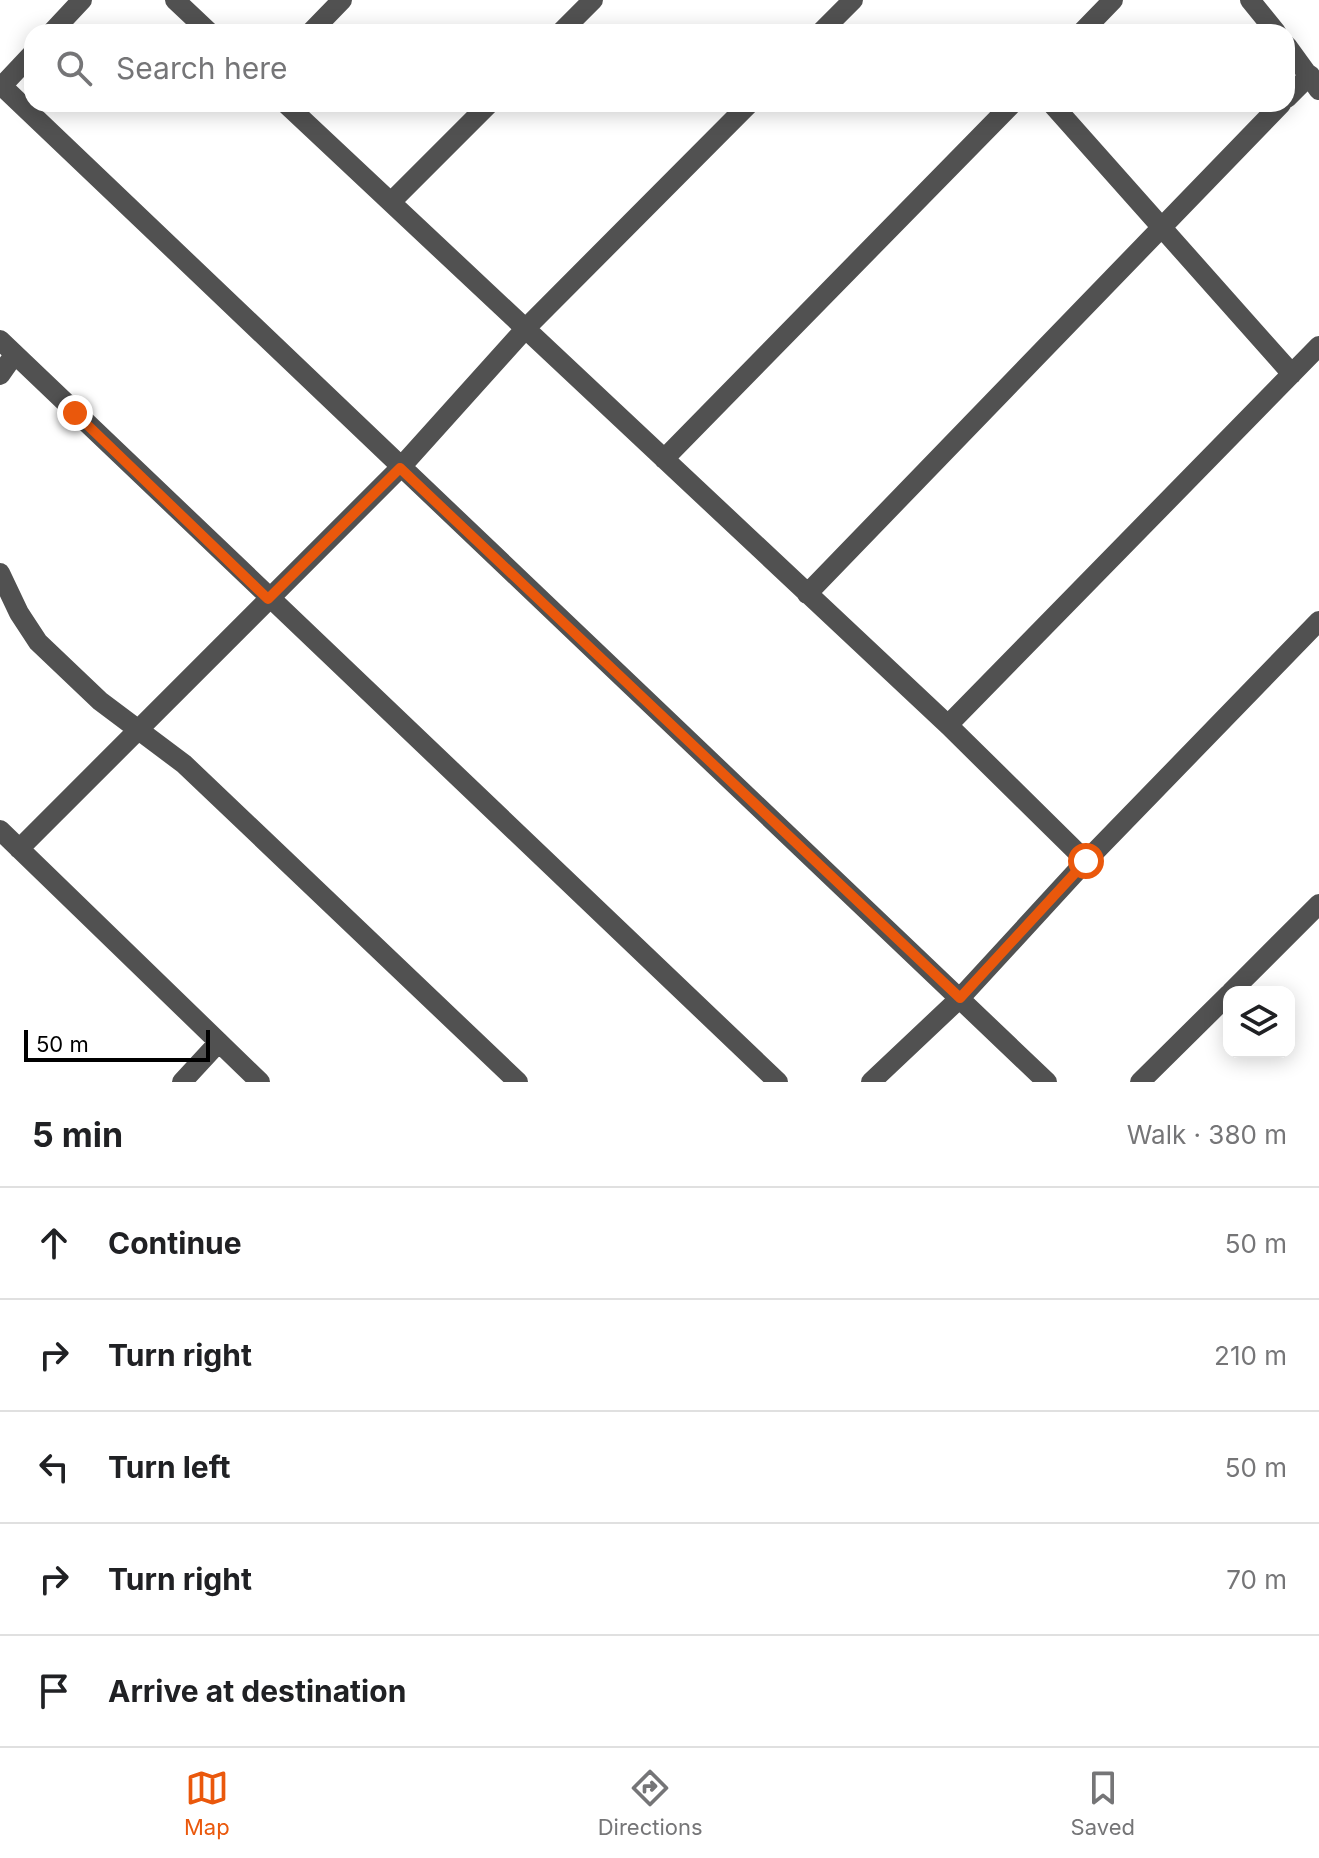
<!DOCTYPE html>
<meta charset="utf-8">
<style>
body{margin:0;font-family:Inter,sans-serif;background:#f6f6f6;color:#202124}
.controls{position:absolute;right:24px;bottom:24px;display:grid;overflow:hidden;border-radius:16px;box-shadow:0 4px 20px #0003}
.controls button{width:72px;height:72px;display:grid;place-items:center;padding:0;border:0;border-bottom:2px solid #e0e0e0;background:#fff;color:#202124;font:40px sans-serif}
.scale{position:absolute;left:24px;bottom:20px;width:186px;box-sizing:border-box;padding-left:8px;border:4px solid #000;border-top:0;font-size:22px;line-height:28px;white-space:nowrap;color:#000;-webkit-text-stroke:6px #fff;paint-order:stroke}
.stop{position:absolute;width:24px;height:24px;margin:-18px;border:6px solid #ea580c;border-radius:50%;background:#fff}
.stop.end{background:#ea580c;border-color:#fff;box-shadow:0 2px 8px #0008}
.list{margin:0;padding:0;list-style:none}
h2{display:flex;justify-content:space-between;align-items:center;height:104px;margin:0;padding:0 32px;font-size:34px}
h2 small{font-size:26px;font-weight:400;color:#757577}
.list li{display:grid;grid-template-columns:52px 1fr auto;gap:24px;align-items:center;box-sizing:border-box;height:112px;padding:0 32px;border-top:2px solid #e0e0e0}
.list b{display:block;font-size:30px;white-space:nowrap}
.list em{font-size:26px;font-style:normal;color:#757577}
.icon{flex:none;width:44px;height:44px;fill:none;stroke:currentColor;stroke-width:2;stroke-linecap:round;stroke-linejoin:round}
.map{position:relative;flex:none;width:1319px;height:1082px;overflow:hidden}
.search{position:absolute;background:#fff;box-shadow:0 4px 20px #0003;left:24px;right:24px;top:24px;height:88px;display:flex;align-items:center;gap:20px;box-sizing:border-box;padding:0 28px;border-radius:24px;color:#757577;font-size:30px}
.sheet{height:664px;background:#fff}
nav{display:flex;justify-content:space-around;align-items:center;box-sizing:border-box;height:112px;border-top:2px solid #e0e0e0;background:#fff;font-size:22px;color:#757577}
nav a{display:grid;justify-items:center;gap:4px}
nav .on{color:#ea580c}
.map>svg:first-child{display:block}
</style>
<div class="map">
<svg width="1319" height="1082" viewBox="0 0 1319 1082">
<rect width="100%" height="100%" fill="#fff"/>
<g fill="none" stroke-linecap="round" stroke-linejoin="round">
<path stroke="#515151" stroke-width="20" d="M175 0 209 32
M1250 0 1276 32
M52 32 82 0
M311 32 342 0
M561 32 593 0
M821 32 853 0
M1082 32 1113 0
M1287 46 1319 90
M2 86 1047 1082
M0 88 32 54
M1287 98 1310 75
M286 104 948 725 1086 861
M1052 104 1292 374
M391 202 489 104
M0 340 778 1082
M0 375 14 355
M664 459 1012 104
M0 573 19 613 38 642 100 701 184 764 518 1082
M807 594 1281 104
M948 725 1319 346
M0 830 260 1082
M19 849 400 468 526 328 749 104
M1231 992 1319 904
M182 1082 219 1042
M871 1082 960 998 1086 861 1319 621
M1140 1082 1229 994"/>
</g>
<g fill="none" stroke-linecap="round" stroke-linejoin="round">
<path stroke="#ea580c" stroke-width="10" d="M75 413 268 599 400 468 960 998 1086 861"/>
</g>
</svg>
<div class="controls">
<button><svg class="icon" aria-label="layers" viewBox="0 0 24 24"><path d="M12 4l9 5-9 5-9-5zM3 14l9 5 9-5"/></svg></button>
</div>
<div class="scale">50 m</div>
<div class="stop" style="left:1086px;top:861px"></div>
<div class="stop end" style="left:75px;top:413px"></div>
<div class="search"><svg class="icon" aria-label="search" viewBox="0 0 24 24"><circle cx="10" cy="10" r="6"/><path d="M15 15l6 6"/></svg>Search here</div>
</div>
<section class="sheet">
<h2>5 min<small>Walk · 380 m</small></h2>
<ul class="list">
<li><svg class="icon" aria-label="ahead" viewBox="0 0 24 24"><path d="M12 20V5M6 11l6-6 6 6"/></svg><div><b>Continue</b></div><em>50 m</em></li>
<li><svg class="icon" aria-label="right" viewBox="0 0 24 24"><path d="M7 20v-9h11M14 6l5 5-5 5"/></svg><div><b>Turn right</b></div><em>210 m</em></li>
<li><svg class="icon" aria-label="left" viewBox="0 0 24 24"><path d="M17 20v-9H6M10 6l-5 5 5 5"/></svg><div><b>Turn left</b></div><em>50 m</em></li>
<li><svg class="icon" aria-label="right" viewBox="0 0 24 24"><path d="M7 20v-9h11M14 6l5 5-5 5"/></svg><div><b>Turn right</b></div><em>70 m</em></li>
<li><svg class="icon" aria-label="arrive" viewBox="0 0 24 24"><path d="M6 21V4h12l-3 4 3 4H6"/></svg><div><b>Arrive at destination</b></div></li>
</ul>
</section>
<nav>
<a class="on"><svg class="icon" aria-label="map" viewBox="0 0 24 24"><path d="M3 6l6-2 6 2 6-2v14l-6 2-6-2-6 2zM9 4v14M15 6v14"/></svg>Map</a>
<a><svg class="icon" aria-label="directions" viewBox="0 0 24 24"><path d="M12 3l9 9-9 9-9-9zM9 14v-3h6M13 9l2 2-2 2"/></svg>Directions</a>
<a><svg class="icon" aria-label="saved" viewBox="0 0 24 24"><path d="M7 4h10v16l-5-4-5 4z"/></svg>Saved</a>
</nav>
